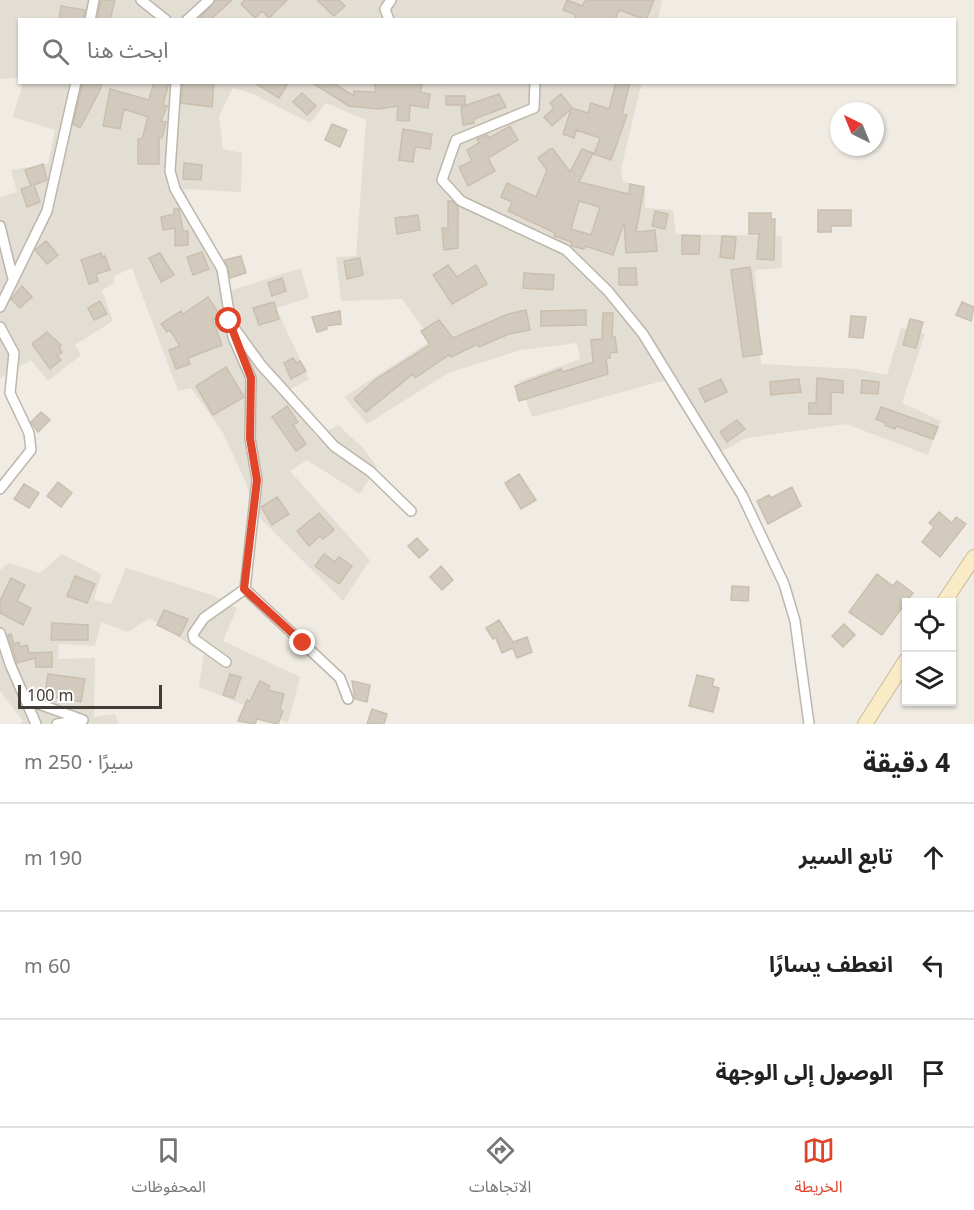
<!DOCTYPE html>
<html lang="ar">
<meta charset="utf-8">
<style>
body{margin:0;font-family:"Noto Sans","Noto Sans Arabic",sans-serif;background:#f6f6f6;color:#222;direction:rtl}
.controls{position:absolute;right:18px;bottom:18px;display:grid;overflow:hidden;border-radius:0px;box-shadow:0 2px 4px #0004}
.controls button{width:54px;height:54px;display:grid;place-items:center;padding:0;border:0;border-bottom:2px solid #e0e0e0;background:#fff;color:#222;font:30px sans-serif}
.compass{position:absolute;left:830px;top:102px;width:54px;height:54px;border-radius:50%;background:#fff;box-shadow:0 2px 4px #0004;rotate:317deg}
.scale{position:absolute;left:18px;bottom:15px;width:144px;box-sizing:border-box;padding-left:6px;border:3px solid #413c35;border-top:0;font-size:16px;line-height:21px;white-space:nowrap;color:#413c35;-webkit-text-stroke:4px #fff;paint-order:stroke}
.stop{position:absolute;width:18px;height:18px;margin:-14px;border:4px solid #e0452a;border-radius:50%;background:#fff}
.stop.end{background:#e0452a;border-color:#fff;box-shadow:0 2px 6px #0008}
.list{margin:0;padding:0;list-style:none}
h2{display:flex;justify-content:space-between;align-items:center;height:78px;margin:0;padding:0 24px;font-size:26px}
h2 small{font-size:20px;font-weight:400;color:#767676}
.list li{display:grid;grid-template-columns:39px 1fr auto;gap:18px;align-items:center;box-sizing:border-box;height:108px;padding:0 24px;border-top:2px solid #e0e0e0}
.list b{display:block;font-size:22px;white-space:nowrap}
.list em{font-size:20px;font-style:normal;color:#767676}
.icon{flex:none;width:33px;height:33px;fill:none;stroke:currentColor;stroke-width:2;stroke-linecap:round;stroke-linejoin:round}
.map{position:relative;flex:none;width:974px;height:724px;overflow:hidden;direction:ltr}
.search{position:absolute;background:#fff;box-shadow:0 2px 4px #0004;left:18px;right:18px;top:18px;height:66px;display:flex;align-items:center;gap:15px;box-sizing:border-box;padding:0 21px;border-radius:0px;color:#767676;font-size:22px}
.sheet{height:402px;background:#fff}
nav{display:flex;justify-content:space-around;align-items:center;box-sizing:border-box;height:84px;border-top:2px solid #e0e0e0;background:#fff;font-size:16px;color:#767676}
nav a{display:grid;justify-items:center;gap:3px}
nav .on{color:#e0452a}
.map>svg:first-child{display:block}
</style>
<div class="map">
<svg width="974" height="724" viewBox="0 0 974 724">
<rect width="100%" height="100%" fill="#f0ece4"/>
<path fill="#e3ded3" d="M0 0H662L658 20H20L19 78 0 79Z
M642 82 621 169 623 182 645 186V208L673 210 676 234 782 236V268L755 270 761 364 857 369 887 375 901 328 925 334 902 403 941 421 928 455 846 424 746 438 719 453 677 377 532 417 519 381 580 359 577 343 521 350 448 373 367 424 344 397 432 340 402 299 341 301 336 257 356 256 366 120 326 103 310 123 251 93 233 88 219 116 223 149 242 153 241 192 184 189 229 291 301 268 309 298 276 308 309 379 284 393 316 437 338 425 363 448 377 467 360 494 307 460 290 471 370 560 343 601 255 513 246 483 223 433 191 388 178 391 132 268 114 276V283L102 290 113 321 75 345 81 355 48 381 31 360 0 378V197L17 192 11 170 48 164 55 130 13 117 23 83Z
M62 554 101 574 94 600 111 604 126 568 212 595 237 608 223 641 300 677 288 723 199 687 204 654 150 618 128 632 101 622 95 646 59 644 58 659 95 658 94 717 115 714 119 724H19L23 721 0 691V570L9 563 40 573Z"/>
<path fill="#d3cabe" stroke="#cabfaf" stroke-width="1.5" fill-rule="evenodd" d="M101 0H115L110 20H97Z
M216 0H232L210 20H198Z
M245 0H287L269 18 262 11 255 18 241 4Z
M317 0H339L345 6 334 16Z
M567 0 582 6 586 0H654L646 20 619 10 615 20H574L576 15 563 10Z
M61 6 85 10 83 20H59Z
M83 82H102L100 90 80 128 73 124Z
M154 82H169L163 105 167 106 161 121 166 122 162 138 159 137V164H138V139H142L148 117 124 109 120 129 103 126 110 89 149 100Z
M183 82H214L212 107 181 103Z
M253 82H289L279 98Z
M311 82H332L354 96V91L376 92 374 82H423L420 92 430 94 428 108 410 105 409 121 397 120 398 106 379 109 349 106Z
M616 82H630L622 114 627 115 611 160 594 154 600 138 576 130 574 138 563 134 571 109 552 126 544 117 554 108 550 103 561 94 572 108 588 113 591 103 609 109Z
M302 93 316 106 307 115 293 102Z
M499 94 506 107 474 119V123L463 125 461 107Z
M446 96H465V105H446Z
M332 124 347 130 340 147 325 140Z
M510 126 518 140 488 158 495 171 468 186 459 167 472 161 467 150 479 143 477 139 487 135 489 138Z
M403 129 432 134 430 149 415 147 413 162 399 160Z
M550 149H553L570 172 582 149 593 153 579 182 629 194 630 184 644 187 636 232 655 230 657 251 626 253 624 222 613 255 585 246 584 249 571 246 572 242 554 236 555 233 508 211 512 202 501 197 507 183 536 197 547 170 538 158ZM579 201 600 207 591 235 571 229Z
M184 163 202 165 201 180 183 179Z
M43 164 47 180 34 185 40 202 27 207 21 189 31 186 25 170Z
M448 201H452L458 207V248L444 250 442 228H448Z
M174 209H179L183 231H188V245L175 246V228L163 230 161 217 174 214Z
M818 210H851V226H831V232H818Z
M655 211 668 214 665 229 652 226Z
M749 213H771V219H775L774 260 757 259 759 234H749Z
M418 215 420 230 397 234 395 218Z
M682 235 700 236 699 254H682Z
M722 236 736 237 734 259 720 257Z
M46 241 58 255 47 264 35 250Z
M202 252 209 269 193 275 187 257Z
M101 253 102 257 105 256 110 270 96 274 98 281 89 284 81 260Z
M160 253 174 275 161 282 149 258Z
M241 256 246 273 230 278 225 260Z
M360 258 363 275 347 279 344 261Z
M448 265 457 277 476 265 487 284 452 304 433 275Z
M750 267 762 354 743 357 731 270Z
M619 268H636L637 285H619Z
M524 273 554 275 553 290 523 288Z
M282 278 286 291 272 296 268 283Z
M22 286 32 297 20 308 11 299Z
M208 297 220 315 213 320 222 345 188 358 190 364 176 369 169 350 180 346 170 330 167 332 161 324 181 311 183 314Z
M100 301 107 314 94 320 88 308Z
M274 302 279 319 259 325 253 308Z
M962 302 974 307 971 321 956 315Z
M526 310 530 330 509 334 479 347 478 344 451 357 449 355 415 378 413 374 366 412 354 399 376 379 430 345 421 331 439 320 453 338 508 314Z
M586 310V325L541 326V311Z
M340 311 341 324 326 326 327 329 317 332 312 317Z
M603 313H613L612 338 615 337 617 352 610 353V358H606L608 374 519 401 515 386 561 369 563 372 593 362 591 340 602 339Z
M851 316 866 317 863 338 849 337Z
M910 319 923 322 916 348 903 345Z
M47 332 61 345 59 348 62 352 57 356 61 360 50 369 32 344Z
M293 358 296 363 300 361 306 371 291 379 284 363Z
M226 367 244 397 213 415 196 386Z
M817 378 843 381V393L831 392V414H809V403H816Z
M721 379 727 392 705 402 699 389Z
M799 379 801 392 771 395 770 382Z
M862 380 879 382 878 394 861 393Z
M287 406 298 422 293 425 306 444 296 451 272 417Z
M881 407 938 427 933 439 896 426 895 429 885 425 886 423 876 419Z
M41 412 50 420 38 432 31 422Z
M737 420 745 429 727 442 720 432Z
M519 474 536 500 521 509 505 483Z
M58 482 72 493 61 507 47 496Z
M24 484 39 493 29 508 14 499Z
M792 487 801 506 768 524 757 501 769 495 771 498Z
M277 497 289 514 272 525 261 507Z
M939 512 952 523 956 517 966 524 940 557 922 542 934 527 929 523Z
M319 513 334 530 323 539 320 536 309 546 297 531Z
M417 538 428 550 419 558 408 546Z
M324 554 335 562 339 557 352 566 339 584 315 566Z
M441 566 453 580 442 590 430 577Z
M877 574 893 586 897 581 913 593 882 635 849 612Z
M75 576 95 584 87 603 67 596Z
M11 578 25 585 17 601 31 608 23 625 0 613V601Z
M732 586 749 587 748 601 731 600Z
M164 610 188 619 180 636 157 625Z
M499 620 513 642 527 637 532 652 517 658 513 648 502 653 496 638 493 639 486 628Z
M52 623 88 625V640H51Z
M844 624 855 635 843 647 832 636Z
M11 634 14 644 19 642 20 647 27 645 29 653 52 652V667H36L35 658 17 663 8 635Z
M48 674 85 679 81 702 45 696Z
M230 674 241 677 234 698 223 695Z
M697 675 714 679 712 686 719 688 713 712 689 706Z
M260 681 270 686 268 690 284 694 280 709 283 711 278 724 257 719 255 724 238 721 247 700 250 701Z
M352 681 370 685 367 702 355 699Z
M372 709 387 714 384 724H367Z"/>
<g fill="none" stroke-linecap="round" stroke-linejoin="round">
<g stroke="#bdb6ab" stroke-width="12">
<path id="street" d="M141 0 166 20
M90 20 94 0
M187 20 209 0
M389 20 385 9 391 0
M176 82 170 171 175 189 222 269 233 337 251 378 250 438 257 480 245 589
M535 82 534 108 456 140 442 180 461 201 566 250 608 291 643 334 742 495 784 584 795 621 809 724
M0 226 13 279
M0 307 47 211 76 82
M232 325 261 365 334 446 371 472 411 511
M0 327 14 353 10 393 29 433 31 450 0 489
M0 633 10 664 36 724
M226 662 194 639 193 634 204 618 245 589 340 678 348 699
M25 699 83 720 57 724"/>
</g>
<g stroke="#cabd98" stroke-width="16">
<path id="secondary" d="M944 602 974 557
M865 724 906 660"/>
</g>
<use href="#street" stroke="#fff" stroke-width="9"/>
<use href="#secondary" stroke="#f8ebc6" stroke-width="14"/>
</g>
<g fill="none" stroke-linecap="round" stroke-linejoin="round">
<path stroke="#e0452a" stroke-width="8" d="M229 321 251 378 250 438 257 480 244 589 303 643"/>
</g>
</svg>
<div class="controls">
<button><svg class="icon" aria-label="locate" viewBox="0 0 24 24"><circle cx="12" cy="12" r="6"/><path d="M12 2v4M12 18v4M2 12h4M18 12h4"/></svg></button>
<button><svg class="icon" aria-label="layers" viewBox="0 0 24 24"><path d="M12 4l9 5-9 5-9-5zM3 14l9 5 9-5"/></svg></button>
</div>
<svg class="compass" viewBox="-18 -18 36 36"><path d="M0-13l5 13h-10z" fill="#e53935"/><path d="M0 13l5-13h-10z" fill="#767676"/></svg>
<div class="scale">100 m</div>
<div class="stop" style="left:229px;top:321px"></div>
<div class="stop end" style="left:303px;top:643px"></div>
<div class="search"><svg class="icon" aria-label="search" viewBox="0 0 24 24"><circle cx="10" cy="10" r="6"/><path d="M15 15l6 6"/></svg>ابحث هنا</div>
</div>
<section class="sheet">
<h2>4 دقيقة<small>سيرًا · 250 m</small></h2>
<ul class="list">
<li><svg class="icon" aria-label="ahead" viewBox="0 0 24 24"><path d="M12 20V5M6 11l6-6 6 6"/></svg><div><b>تابع السير</b></div><em>190 m</em></li>
<li><svg class="icon" aria-label="left" viewBox="0 0 24 24"><path d="M17 20v-9H6M10 6l-5 5 5 5"/></svg><div><b>انعطف يسارًا</b></div><em>60 m</em></li>
<li><svg class="icon" aria-label="arrive" viewBox="0 0 24 24"><path d="M6 21V4h12l-3 4 3 4H6"/></svg><div><b>الوصول إلى الوجهة</b></div></li>
</ul>
</section>
<nav>
<a class="on"><svg class="icon" aria-label="map" viewBox="0 0 24 24"><path d="M3 6l6-2 6 2 6-2v14l-6 2-6-2-6 2zM9 4v14M15 6v14"/></svg>الخريطة</a>
<a><svg class="icon" aria-label="directions" viewBox="0 0 24 24"><path d="M12 3l9 9-9 9-9-9zM9 14v-3h6M13 9l2 2-2 2"/></svg>الاتجاهات</a>
<a><svg class="icon" aria-label="saved" viewBox="0 0 24 24"><path d="M7 4h10v16l-5-4-5 4z"/></svg>المحفوظات</a>
</nav>
